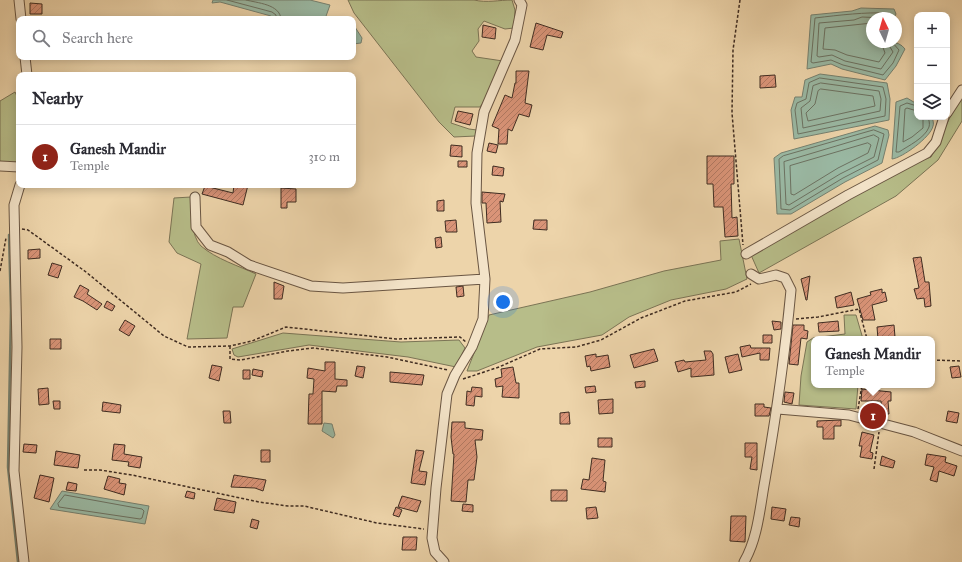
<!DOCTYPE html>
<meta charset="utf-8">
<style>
body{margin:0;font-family:"IM FELL Great Primer",serif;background:#f2f2f3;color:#2b2b33}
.controls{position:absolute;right:12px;top:12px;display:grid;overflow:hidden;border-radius:8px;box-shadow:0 2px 10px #0003}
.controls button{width:36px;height:36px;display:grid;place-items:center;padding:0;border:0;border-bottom:1px solid #e1e1e2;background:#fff;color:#2b2b33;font:20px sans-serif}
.compass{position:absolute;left:866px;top:12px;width:36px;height:36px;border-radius:50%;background:#fff;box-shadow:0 2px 10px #0003;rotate:355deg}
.you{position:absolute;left:503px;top:302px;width:14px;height:14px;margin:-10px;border:3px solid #fff;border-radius:50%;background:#1a73e8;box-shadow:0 0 0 6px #1a73e833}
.badge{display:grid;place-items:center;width:26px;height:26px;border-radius:50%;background:#8f2418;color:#fff;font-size:13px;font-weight:700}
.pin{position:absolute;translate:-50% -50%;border:2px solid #fff;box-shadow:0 1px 4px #0006}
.popup{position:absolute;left:811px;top:336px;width:124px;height:52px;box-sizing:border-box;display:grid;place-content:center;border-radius:8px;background:#fff;filter:drop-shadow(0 1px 3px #0005);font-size:13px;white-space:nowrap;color:#7c7c81}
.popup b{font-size:15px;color:#2b2b33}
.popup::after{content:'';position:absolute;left:50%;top:100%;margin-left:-8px;border:8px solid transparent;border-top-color:#fff}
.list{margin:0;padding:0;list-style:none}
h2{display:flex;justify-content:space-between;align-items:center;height:52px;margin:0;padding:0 16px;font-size:17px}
h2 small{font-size:13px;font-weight:400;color:#7c7c81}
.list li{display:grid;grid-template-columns:26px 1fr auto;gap:12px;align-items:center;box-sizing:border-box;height:64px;padding:0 16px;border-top:1px solid #e1e1e2}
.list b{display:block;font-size:15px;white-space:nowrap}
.list p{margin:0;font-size:13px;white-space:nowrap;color:#7c7c81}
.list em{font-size:13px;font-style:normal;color:#7c7c81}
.icon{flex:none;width:22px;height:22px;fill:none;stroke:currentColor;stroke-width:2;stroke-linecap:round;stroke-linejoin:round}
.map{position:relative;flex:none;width:962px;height:562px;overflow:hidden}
.search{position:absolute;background:#fff;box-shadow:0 2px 10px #0003;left:16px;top:16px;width:340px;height:44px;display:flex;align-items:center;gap:10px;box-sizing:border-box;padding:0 14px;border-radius:8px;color:#7c7c81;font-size:15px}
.panel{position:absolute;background:#fff;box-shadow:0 2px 10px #0003;left:16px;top:72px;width:340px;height:116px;border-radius:8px}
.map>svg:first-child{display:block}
</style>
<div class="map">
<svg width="962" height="562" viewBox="0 0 962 562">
<defs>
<pattern id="building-hatch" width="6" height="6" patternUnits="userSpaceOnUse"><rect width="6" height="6" fill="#da9478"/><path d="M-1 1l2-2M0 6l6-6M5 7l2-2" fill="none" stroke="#b27962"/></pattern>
</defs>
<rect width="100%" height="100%" fill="#edd4aa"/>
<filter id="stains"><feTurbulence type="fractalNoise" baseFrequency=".005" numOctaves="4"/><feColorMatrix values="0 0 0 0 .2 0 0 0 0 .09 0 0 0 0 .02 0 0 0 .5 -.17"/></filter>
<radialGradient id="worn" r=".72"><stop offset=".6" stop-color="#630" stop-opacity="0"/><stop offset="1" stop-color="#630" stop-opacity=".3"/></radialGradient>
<path fill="#b7bd89" stroke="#7b7455" d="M348 0H474C487 3 499 0 512 0L515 10 514 28 505 29 484 21 478 29 479 41 472 51 476 57 503 61 488 96 480 107H455L451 123 469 129 477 130 476 136 454 137 439 122 354 13Z
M15 92 19 100 18 164 0 162V101Z
M962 98V121L938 160 896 196 759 273 751 255 905 167 931 157 954 109Z
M191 197C191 209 191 237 201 246 216 259 239 266 256 274L243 307H233L227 338 187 339 201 264 177 253 169 242 174 198Z
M739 239 747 279 726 289 671 300 629 317 602 335 537 347 477 371H467L489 315 590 292 664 271 721 260 720 241Z
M844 315H856L863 339H814V385H858L856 409 799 405 801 376 807 342 813 338 845 334Z
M283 333 401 342 459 340 465 348 456 367 408 357 309 345 238 357 234 355 232 349Z"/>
<path fill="#9ab9a4" stroke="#768170" d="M213 0H310L330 5 325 19H274L271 16 220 2 212 3Z
M861 8 894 9 896 14 894 18H872V42C883 42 898 39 905 49L896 66 885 80 842 69 831 64 807 69 811 15 852 11Z
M353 24 362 38 361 43 353 44Z
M820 74 887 83 890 99 889 120 794 139 791 110 795 97H802L805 80Z
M907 98 917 104V117H932C933 120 934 124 933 126 931 137 902 158 892 159L896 102Z
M875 126 888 130 889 135 882 163 845 182 791 214H777L774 158 781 153Z
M324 423 332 424 335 435 333 438 322 431Z
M62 491 149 506 145 524 50 509Z"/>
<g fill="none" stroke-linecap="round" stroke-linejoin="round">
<path stroke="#6c7262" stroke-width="1" d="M227 0 272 12 276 15V19
M246 0C257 3 280 4 281 19
M885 18 862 17 854 20 819 23 817 56 819 57 832 55 845 61 881 69 893 52 887 42
M891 18 889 13C865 12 840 15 815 18L811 62 813 63 831 60 843 65 883 75 893 63 899 50 892 42
M872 23 825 28 823 49 835 50 847 55 879 62 885 53 881 42
M820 78 883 87 886 99 885 116 798 134 795 110 797 103 806 99 809 83Z
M821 83 879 91 881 99 880 111 803 128 801 108 810 101 813 86Z
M821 89 873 96 875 106 808 121 806 113 815 104 818 91Z
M917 106 907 103 900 106 896 152H899C908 146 925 138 929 127 930 124 929 120 928 117
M917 111 907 108 905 109 903 142 912 137 923 128V117
M874 130 884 134 878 160 843 178 790 210 781 209 779 159 783 156Z
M874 135 879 138 874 157 840 174 789 205 786 204 784 162Z
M868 143 871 145 868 153 838 168 794 195 791 194 790 166Z
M65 495 142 509 144 511 142 518 140 519 59 507 58 504Z"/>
<path stroke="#768170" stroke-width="2.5" d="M9 235 11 310 8 467 18 562"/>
</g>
<path fill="url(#building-hatch)" stroke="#3f2c21" d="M30 3 42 4V14H30Z
M536 23 563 32 561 38 547 35 543 50 530 47Z
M483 25 496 28 495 39 482 37Z
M516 71H529L525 103 532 105 529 117 519 114 512 131 508 129 507 144H498L499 129 492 126 505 95 512 98 515 83H516Z
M775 75 776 87 760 88V76Z
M458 111 473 114 470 125 455 121Z
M489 143 498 145 496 153 487 151Z
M451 145 462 146V157L450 156Z
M707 156H734V184H731L732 218 737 217 738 236 725 237 723 207H714L713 184H707Z
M458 161H467V167H458Z
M493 166 504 168 503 176 492 175Z
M234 185H248L243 205 202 194 205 186 233 193Z
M281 188 296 189V202H287V208H281Z
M482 192 505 194 503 202 500 201 501 222 487 223 486 203H482Z
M444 200V211H437V201Z
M456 220 457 232H446L445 221Z
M534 220H547V230L533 229Z
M441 237 442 247 436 248 435 238Z
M40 249V258L28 259V250Z
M921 257 925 282H929L931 306 925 307 924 298 917 299 914 289 919 288 913 258Z
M52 263 62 266 58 278 48 275Z
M810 276 807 300H806L801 279Z
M274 282 284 286 282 299H274Z
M80 285 89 290 87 294 102 304 97 310 83 301 74 297Z
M463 286 464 296 457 297 456 287Z
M882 289V293L885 292 887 301 872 305 875 320H863L857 299 871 295 870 292Z
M851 292 854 305 837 308 835 297Z
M107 301 115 306 112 311 104 307Z
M125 320 135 326 129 336 119 330Z
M772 321 781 322V329L774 330Z
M838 321 839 331 819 332 818 323Z
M793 325H804V330L808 331 807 339 801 338 798 365 789 364Z
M894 325 895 337 878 339 877 327Z
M763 335H772V343H763Z
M50 339H61V349H50Z
M750 345 751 348H770L769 360H760V353L742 357 740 347Z
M654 349 658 361 634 368 630 355Z
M704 351H711L713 354 714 375 691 377V368L678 372 675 362 684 360 685 362 706 360Z
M596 354V357L608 355 610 367 591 371 590 366 587 367 585 356Z
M738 354 742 370 729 373 725 357Z
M325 362H335V379L347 380V386H337L336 392 322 391V424H308L309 394H313L314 379 307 378 308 368 325 371Z
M212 365 222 367 219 381 209 378Z
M357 366 365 367 363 378 355 376Z
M959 366 961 377 952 378 950 367Z
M513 367 516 383H519V398L502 397 503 386 496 387 495 379 502 377 501 369Z
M253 369 263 371 262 377 252 375Z
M243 370H250V379H243Z
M390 372 424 375 422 385 390 382Z
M645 381V387L636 388 635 382Z
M595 386 596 392 586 393 585 387Z
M472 387 482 388V397L475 396 474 406 466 405 467 391 471 392Z
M48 388 49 404 39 405 38 389Z
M862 389 891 392V401H888L889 414H882L881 401H861Z
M785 392 794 393 792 404 784 402Z
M613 399V413L599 414 598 400Z
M53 401H60V409H54Z
M103 402 121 405 120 413 102 411Z
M755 404H764V407L771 408 769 416H755Z
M223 411H230L231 423H224Z
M948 411 959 413 957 423 946 421Z
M569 412 570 424H560V413Z
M841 420V426H834V439H823V427H817V421Z
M452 422H465V428L483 430 482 440H475L477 457 474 480H468L466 502 451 501 454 454H453L451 437Z
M862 432 874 435 870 452 873 453 872 459 860 457 862 446H859Z
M598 438H612V447H598Z
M745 443H757V470L750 469 752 457H745Z
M24 444 37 445 36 453 23 452Z
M114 444 125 445 124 454 142 457 140 468 128 466 129 462 112 460Z
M261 450H270V462H261Z
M416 450 424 451 419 471 427 472 425 485 411 483Z
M56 451 80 455 78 468 54 465Z
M927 454 946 457 945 462 957 466 954 476 939 471 937 482 930 480 934 467 925 465Z
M882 456 895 461 893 468 880 465Z
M592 458 605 460 603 481 606 482 605 492 581 489 583 479 589 480Z
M40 475 54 478 49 502 34 498Z
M234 475 266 480 263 491 255 488 231 487Z
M108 476 120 479 119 483 126 484 124 495 104 489Z
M68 482 77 484 76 491 66 490Z
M551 490H567V501H551Z
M187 491 195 493 194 499 185 497Z
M402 496 421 501 417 512 398 507Z
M217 498 236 502 234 513 214 510Z
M463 504 473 505V512L462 511Z
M396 507 402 510 399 517 393 515Z
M596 507 598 518 587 519 586 508Z
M772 507 786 509 784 521 771 519Z
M731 516H746L745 542 730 541Z
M791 517 800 518 799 527 789 525Z
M252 519 259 521 257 529 250 527Z
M403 537H417L416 550H402Z"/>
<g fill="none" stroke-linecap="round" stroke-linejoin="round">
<g stroke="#6a5643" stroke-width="11">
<path id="minor" d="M19 0 21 19
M25 57 27 75
M947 113 962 90
M0 166 19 167
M20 185 14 205 17 347 14 471 24 562
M195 197 196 227 210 245 228 252 249 265 311 286 343 288 485 279
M746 254 848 195 927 153 936 142 944 117
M778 409 849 415 914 432 962 451
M444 562 435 552 432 538 436 488 447 394 455 375 472 347 483 319 485 279 476 203 477 153 484 112 515 40 522 5 519 0
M744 562C758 538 760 507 765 480 776 417 785 354 791 290L785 278 776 275 759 279 751 274"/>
</g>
<path stroke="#3f2c21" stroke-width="1.5" stroke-dasharray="3 2" stroke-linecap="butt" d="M740 0 733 50 732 113 743 245
M22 229 28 230 86 272 164 336 188 347 230 346 252 341 286 327 396 339 460 337 466 342
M0 271 6 238
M796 319 818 317 859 309 867 339
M230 346V359L241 360 288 351 313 348 387 357 448 370
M932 360 962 361
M463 379 499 367 540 349 576 347 601 340 641 318 685 301 736 292 751 284
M858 409 862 385
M874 469 879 432
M84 470H100L132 475 259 502 288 506H304L377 523 424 529"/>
<use href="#minor" stroke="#f3e3c8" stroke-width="9"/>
</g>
<rect width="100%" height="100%" filter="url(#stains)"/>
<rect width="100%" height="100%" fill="url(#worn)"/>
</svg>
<div class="controls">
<button>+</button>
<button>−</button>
<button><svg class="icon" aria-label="layers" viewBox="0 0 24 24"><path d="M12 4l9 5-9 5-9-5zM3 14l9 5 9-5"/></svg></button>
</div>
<svg class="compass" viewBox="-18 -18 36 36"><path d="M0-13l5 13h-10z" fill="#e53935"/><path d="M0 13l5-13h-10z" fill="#7c7c81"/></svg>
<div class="you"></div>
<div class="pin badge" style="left:873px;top:416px">1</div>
<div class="popup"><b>Ganesh Mandir</b>Temple</div>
<div class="search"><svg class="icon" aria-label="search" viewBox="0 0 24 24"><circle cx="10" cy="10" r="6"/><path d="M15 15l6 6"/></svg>Search here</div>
<section class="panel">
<h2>Nearby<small></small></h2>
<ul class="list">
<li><span class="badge">1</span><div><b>Ganesh Mandir</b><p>Temple</p></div><em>310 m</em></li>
</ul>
</section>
</div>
